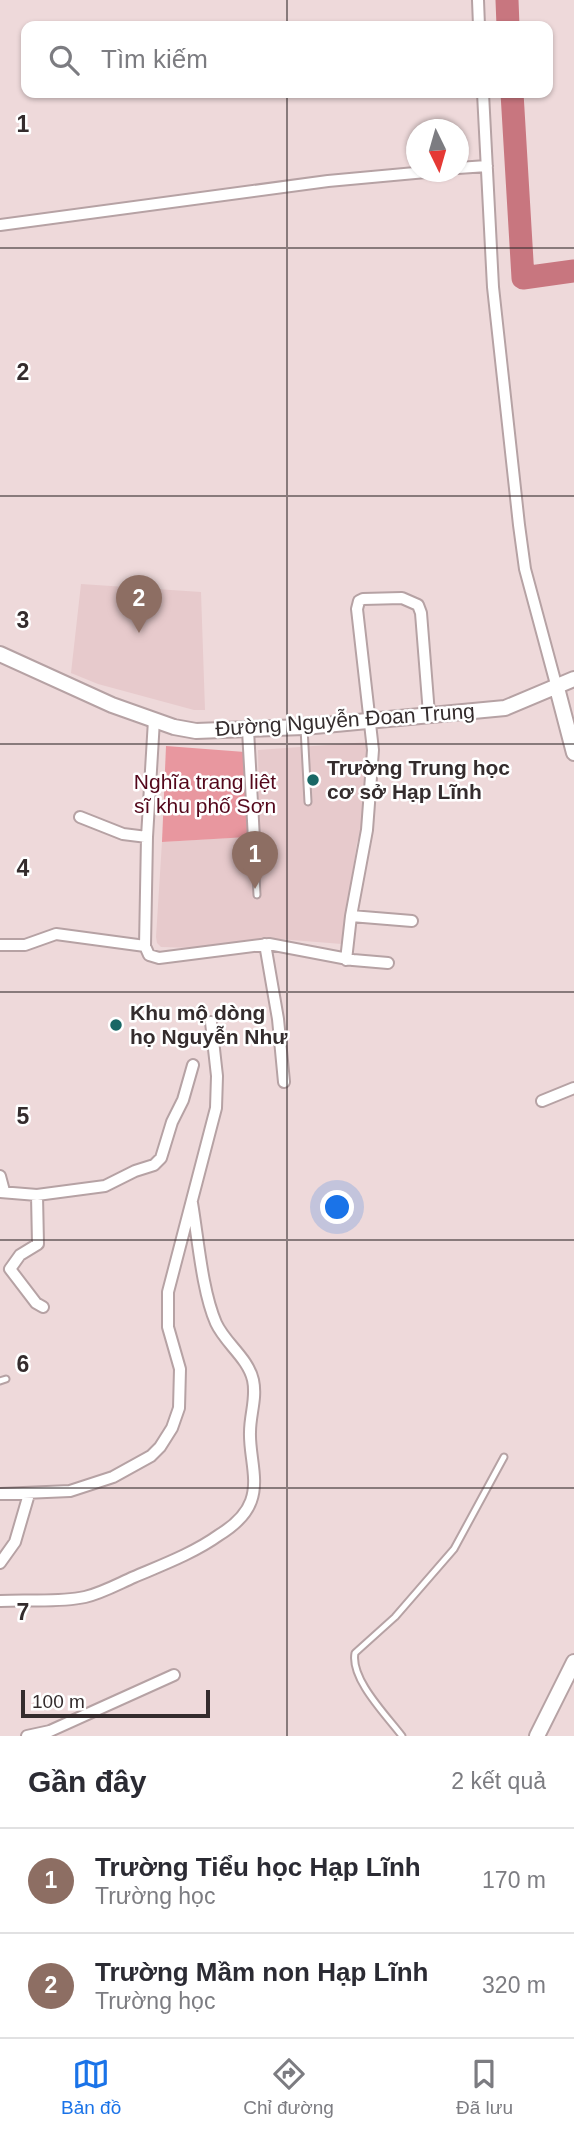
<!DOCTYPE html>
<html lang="vi">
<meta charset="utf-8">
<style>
body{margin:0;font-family:Arial,sans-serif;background:#f2f2f3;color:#2b2b33}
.compass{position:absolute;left:406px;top:119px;width:63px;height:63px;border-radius:50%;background:#fff;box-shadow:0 2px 5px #0004;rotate:175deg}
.scale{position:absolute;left:21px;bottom:18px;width:189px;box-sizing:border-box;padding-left:7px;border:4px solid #342c2d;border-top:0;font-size:19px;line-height:24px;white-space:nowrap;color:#342c2d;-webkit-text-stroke:5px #fff;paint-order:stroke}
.you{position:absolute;left:338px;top:1208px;width:24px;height:24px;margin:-18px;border:5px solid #fff;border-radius:50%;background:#1a73e8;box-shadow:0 0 0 10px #1a73e833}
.badge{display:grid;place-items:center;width:46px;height:46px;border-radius:50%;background:#1a73e8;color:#fff;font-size:23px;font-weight:700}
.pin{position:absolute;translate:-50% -58px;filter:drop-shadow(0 2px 4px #0008)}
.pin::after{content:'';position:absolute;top:37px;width:24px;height:21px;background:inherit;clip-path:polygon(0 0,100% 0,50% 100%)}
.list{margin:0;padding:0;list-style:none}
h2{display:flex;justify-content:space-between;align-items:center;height:91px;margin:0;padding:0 28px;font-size:30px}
h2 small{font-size:23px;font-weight:400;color:#7c7c81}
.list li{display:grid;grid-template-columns:46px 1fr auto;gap:21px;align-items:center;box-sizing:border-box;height:105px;padding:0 28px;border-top:2px solid #e1e1e2}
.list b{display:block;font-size:26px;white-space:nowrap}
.list p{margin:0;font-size:23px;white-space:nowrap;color:#7c7c81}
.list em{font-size:23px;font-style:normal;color:#7c7c81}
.icon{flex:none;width:38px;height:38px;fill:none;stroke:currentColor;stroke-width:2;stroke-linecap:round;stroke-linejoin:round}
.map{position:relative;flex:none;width:574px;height:1736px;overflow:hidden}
.search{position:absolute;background:#fff;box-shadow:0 2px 5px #0004;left:21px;right:21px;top:21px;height:77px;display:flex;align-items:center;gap:18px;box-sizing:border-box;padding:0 24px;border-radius:14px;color:#7c7c81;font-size:26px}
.sheet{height:301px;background:#fff}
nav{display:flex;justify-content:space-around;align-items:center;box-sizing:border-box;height:98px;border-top:2px solid #e1e1e2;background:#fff;font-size:19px;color:#7c7c81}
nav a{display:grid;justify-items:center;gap:4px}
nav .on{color:#1a73e8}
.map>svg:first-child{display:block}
</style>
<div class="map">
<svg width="574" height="1736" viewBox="0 0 574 1736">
<rect width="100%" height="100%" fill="#eed9da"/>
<path fill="#e7cacc" d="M81 584 201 592 205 710H194L98 684 71 673Z
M369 742 363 830 357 842 342 944 279 939 253 940 195 948 161 947 157 943 156 937 162 842 260 836 258 750Z"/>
<path fill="#e8979f" d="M166 746 245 752 248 837 162 842Z"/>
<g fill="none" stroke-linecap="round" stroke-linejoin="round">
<path stroke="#c8767f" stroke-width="23" d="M507 0 508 26
M512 93 523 278 574 271"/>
<g stroke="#b6a2a4" stroke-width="9">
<path id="service" d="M304 728 308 802
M254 839 257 895
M0 1381 6 1379
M402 1736C387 1716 350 1679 355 1653L395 1617 454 1549 504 1457"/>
</g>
<g stroke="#b6a2a4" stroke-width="14">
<path id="minor" d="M478 0 479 26
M483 93 493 287 519 525 525 569 557 688
M458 168 487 166
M0 225 328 181 426 172
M154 720 147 837 145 946 149 955 159 958 269 944 353 960 388 963
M248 730 254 839
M80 817 123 834 147 837
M351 916 412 921
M265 944 278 1019 284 1082
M0 945H25L56 934 145 946
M346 960 351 916 367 830 373 750 357 609 359 601 363 599 402 598 418 605 421 613 429 714
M542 1101 574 1088
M0 1176 4 1191
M0 1192 37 1195 105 1186 135 1171 154 1165 161 1158 172 1122 183 1100 193 1065
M37 1195 38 1244 20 1255 10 1269 36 1303 43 1307
M0 1494 70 1491 113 1477 151 1456 160 1447 172 1428 179 1408 180 1369 168 1327V1292L216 1108 217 1076 211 1022
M0 1563 15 1542 29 1494
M0 1601C28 1599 57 1603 85 1597 102 1593 118 1584 134 1577 162 1565 194 1553 219 1535 232 1527 246 1515 251 1501 259 1480 249 1454 250 1432 250 1414 257 1398 253 1380 248 1358 225 1343 216 1323 202 1291 198 1238 192 1203
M27 1736 50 1731 174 1675"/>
</g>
<g stroke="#b6a2a4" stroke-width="18">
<path id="tertiary" d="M0 654 112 705 174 727 196 731 304 727 505 708 574 679
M557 688 574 753
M537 1736 574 1662"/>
</g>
<use href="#service" stroke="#fff" stroke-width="5"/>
<use href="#minor" stroke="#fff" stroke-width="10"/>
<use href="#tertiary" stroke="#fff" stroke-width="14"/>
</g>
<path fill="none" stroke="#342c2d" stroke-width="2" stroke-opacity="0.55" d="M287 0V26M287 93V1736M0 248H574M0 496H574M0 744H574M0 992H574M0 1240H574M0 1488H574"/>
<g fill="#196765" stroke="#fff" stroke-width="2.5">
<circle cx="313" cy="780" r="7"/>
<circle cx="116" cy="1025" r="7"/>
</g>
<g text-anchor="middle" stroke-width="5" stroke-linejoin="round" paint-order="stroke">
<g font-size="21" fill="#342c2d" stroke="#fff">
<text transform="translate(345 720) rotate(-4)" y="7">Đường Nguyễn Đoan Trung</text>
</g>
<g font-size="21" font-weight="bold" fill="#342c2d" stroke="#fff" text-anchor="start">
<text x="327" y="775">Trường Trung học<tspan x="327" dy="24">cơ sở Hạp Lĩnh</tspan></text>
<text x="130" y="1020">Khu mộ dòng<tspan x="130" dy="24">họ Nguyễn Như</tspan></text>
</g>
<g font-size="21" fill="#54071b" stroke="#fff">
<text x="205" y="789">Nghĩa trang liệt<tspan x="205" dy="24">sĩ khu phố Sơn</tspan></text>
</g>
</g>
<g font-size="23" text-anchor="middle" font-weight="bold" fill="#342c2d" stroke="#fff" stroke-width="5" stroke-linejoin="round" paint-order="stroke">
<text x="23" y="132">1</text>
<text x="23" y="380">2</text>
<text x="23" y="628">3</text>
<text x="23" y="876">4</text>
<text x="23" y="1124">5</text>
<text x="23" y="1372">6</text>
<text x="23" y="1620">7</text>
</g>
</svg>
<svg class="compass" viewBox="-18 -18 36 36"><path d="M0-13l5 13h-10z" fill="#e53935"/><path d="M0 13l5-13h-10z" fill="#7c7c81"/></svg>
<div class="scale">100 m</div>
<div class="you"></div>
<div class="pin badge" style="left:255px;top:889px;background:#8d6e63">1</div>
<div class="pin badge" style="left:139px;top:633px;background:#8d6e63">2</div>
<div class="search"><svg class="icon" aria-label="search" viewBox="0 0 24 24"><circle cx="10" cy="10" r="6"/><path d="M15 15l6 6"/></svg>Tìm kiếm</div>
</div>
<section class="sheet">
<h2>Gần đây<small>2 kết quả</small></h2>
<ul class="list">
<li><span class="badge" style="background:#8d6e63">1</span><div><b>Trường Tiểu học Hạp Lĩnh</b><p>Trường học</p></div><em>170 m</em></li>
<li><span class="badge" style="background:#8d6e63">2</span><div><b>Trường Mầm non Hạp Lĩnh</b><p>Trường học</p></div><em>320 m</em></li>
</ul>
</section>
<nav>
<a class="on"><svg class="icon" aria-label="map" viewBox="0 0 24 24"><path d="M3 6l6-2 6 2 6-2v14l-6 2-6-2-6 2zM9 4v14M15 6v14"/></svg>Bản đồ</a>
<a><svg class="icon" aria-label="directions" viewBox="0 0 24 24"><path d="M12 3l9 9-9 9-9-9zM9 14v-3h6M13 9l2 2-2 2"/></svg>Chỉ đường</a>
<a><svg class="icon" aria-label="saved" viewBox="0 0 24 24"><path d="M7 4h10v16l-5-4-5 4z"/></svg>Đã lưu</a>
</nav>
